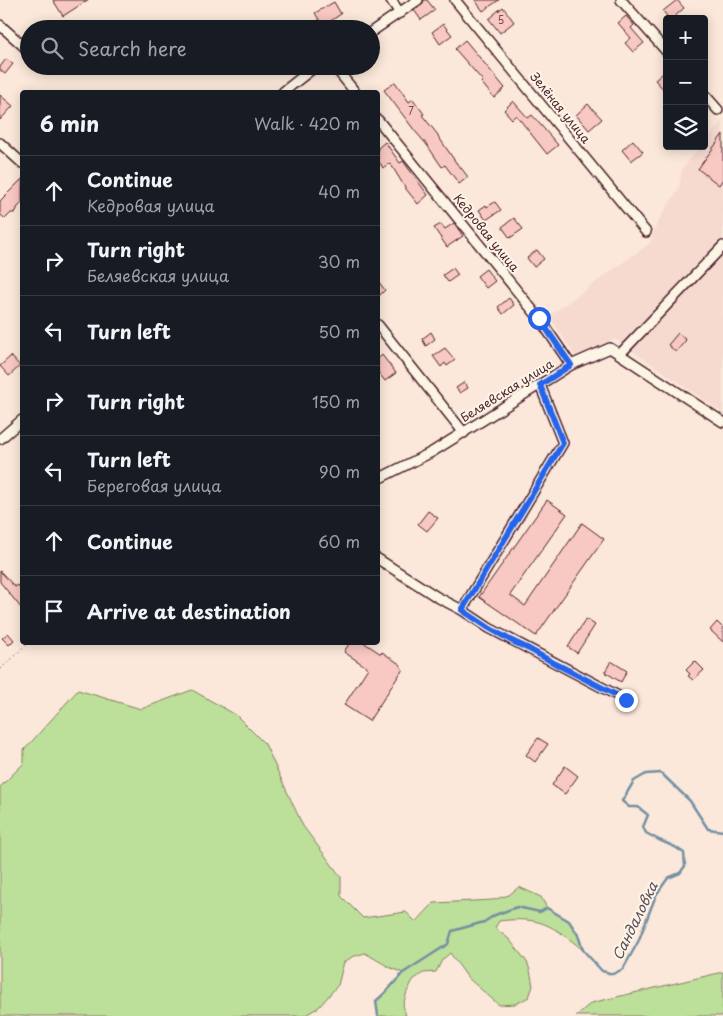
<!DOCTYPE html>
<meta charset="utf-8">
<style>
body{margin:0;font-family:"Playpen Sans",sans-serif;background:#20242c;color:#f1f3f6}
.controls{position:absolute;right:15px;top:15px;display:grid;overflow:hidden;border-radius:5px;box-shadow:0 2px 12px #0003}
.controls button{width:45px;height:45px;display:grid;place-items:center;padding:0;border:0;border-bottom:1px solid #363941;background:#171b24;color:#f1f3f6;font:25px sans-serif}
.stop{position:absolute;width:15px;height:15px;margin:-11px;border:4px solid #2563eb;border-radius:50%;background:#fff}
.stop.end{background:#2563eb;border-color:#fff;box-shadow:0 1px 5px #0008}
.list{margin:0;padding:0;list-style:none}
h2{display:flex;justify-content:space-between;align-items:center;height:65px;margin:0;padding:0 20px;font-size:21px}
h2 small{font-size:16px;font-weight:400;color:#9ea1a6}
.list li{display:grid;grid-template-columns:32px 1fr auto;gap:15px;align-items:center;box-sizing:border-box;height:70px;padding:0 20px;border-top:1px solid #363941}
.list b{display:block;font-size:19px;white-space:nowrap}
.list p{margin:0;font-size:16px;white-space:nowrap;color:#9ea1a6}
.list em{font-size:16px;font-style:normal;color:#9ea1a6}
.icon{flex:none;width:28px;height:28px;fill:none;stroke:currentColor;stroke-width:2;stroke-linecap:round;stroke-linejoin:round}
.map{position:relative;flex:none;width:723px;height:1016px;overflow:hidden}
.search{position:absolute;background:#171b24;box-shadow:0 2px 12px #0003;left:20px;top:20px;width:360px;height:55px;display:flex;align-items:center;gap:12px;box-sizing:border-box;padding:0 18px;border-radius:28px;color:#9ea1a6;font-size:19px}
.panel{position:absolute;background:#171b24;box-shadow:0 2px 12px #0003;left:20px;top:90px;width:360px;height:555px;border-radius:5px}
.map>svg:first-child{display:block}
</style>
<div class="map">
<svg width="723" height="1016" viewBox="0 0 723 1016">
<rect width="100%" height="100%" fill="#fbe8da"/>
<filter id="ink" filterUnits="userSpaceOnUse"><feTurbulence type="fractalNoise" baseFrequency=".02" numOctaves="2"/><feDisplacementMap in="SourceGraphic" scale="10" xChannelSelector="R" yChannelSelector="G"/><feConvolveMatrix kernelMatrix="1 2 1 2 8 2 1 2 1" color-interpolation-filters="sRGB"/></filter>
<g filter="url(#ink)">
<path fill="#f6dad0" d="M723 120V413L615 339 575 356 549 316 650 243 657 223 679 188 682 169 701 146H704V143Z"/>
<path fill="#bcdf99" stroke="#837f62" d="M78 690 141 709 192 690 236 715 265 744 303 826 341 877V896L363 918 406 912 416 922 434 903 493 900 509 895 519 887 541 897 547 908 569 921 578 935 583 950C552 925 540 916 499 921L495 928 509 939 527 962 530 970 533 986 529 997 515 1004 499 1005 468 978 450 953 442 960 436 972 423 973 413 980 407 992 403 1005 406 1016H378L376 1001 403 973 389 967 365 953 352 957 344 962 338 985 319 1007 304 1016H0V787L24 763V750Z
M723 972V1016H576L591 1003Z"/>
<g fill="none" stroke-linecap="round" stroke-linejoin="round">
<path stroke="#7490a2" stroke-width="2.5" d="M378 1016 376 1001 386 992 403 973 448 944 452 931 484 922 495 915 517 907 540 912 547 908 569 921 578 935 583 950 602 971 613 974 623 969 638 942 656 895 668 878 680 873 685 866 684 853 675 847 659 840 646 833 643 827 648 815 638 807H629L622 801 634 781 646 774 661 773 690 801 708 829 723 831"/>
</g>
<path fill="#f8c8c2" stroke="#4a1f2b" d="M53 0H88L63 16Z
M424 0H427L435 10 421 20 414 10 422 5Z
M475 0H499L483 11Z
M677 0 684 8 672 19H669L663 11Z
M334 2 341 14 323 26 315 13Z
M503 7 514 22 500 33 489 19 494 15V14Z
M626 16 634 25 631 28 644 43 633 52 625 43 631 38 618 23Z
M443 24 452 35 440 44 432 32Z
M465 40 505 88 494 98 481 82 483 81 455 49Z
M6 59 13 64 5 74 0 70V67Z
M667 70V93L655 80Z
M395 82 409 102 413 99 424 114 422 115 438 135V136L457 164H458L468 177 459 184 445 165 442 167 427 145 415 131 384 90Z
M0 95 13 106 0 120Z
M513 101 528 118 532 115 558 145 547 154 516 115 512 119 504 110Z
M588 104 602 119 589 130 576 115Z
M723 134V179L719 185 698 169Z
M633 140 643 152 631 161 622 150Z
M385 142 400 163 403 161 428 195 418 204 406 189 390 163 383 168 378 160V148Z
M22 179V203L17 208V210L14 213H11L5 219 0 214V201Z
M495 202 501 210 486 220 479 210 486 205 487 207Z
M514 218 523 229 510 238 502 227Z
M454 223 463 236 447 247 434 228 441 224 445 229Z
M537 250 544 259 534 267 527 258Z
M453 268 458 275 448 282 443 275Z
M486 269 495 281 486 288 477 276Z
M378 281 385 290 378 297Z
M509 298 514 305 503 314 498 307Z
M431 332 435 339 426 346 422 339Z
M678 333 686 340 676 352 668 345Z
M445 348 455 360 447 366 445 363 441 367 433 356Z
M382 355 396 373 385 381 378 372V359Z
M11 356 20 366 9 376 0 366Z
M465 382 468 388 460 393 456 388Z
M547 500 567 514 510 595 525 606 582 523 604 539 536 636 479 597Z
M428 511 438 518 427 531 418 524Z
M0 571 15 587 18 585 22 590V609L0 582Z
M586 619 595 625 577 653 568 647Z
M717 622 723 628V642L710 630Z
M8 633 14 640 9 645 2 638Z
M350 642H363L381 654 382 652 401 665 400 667 403 669 369 721 344 705 368 668 344 652Z
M611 661 627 671 621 682 605 672Z
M695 661 704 670 693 680 688 676 690 674 686 670Z
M538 738 548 744 535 762 526 755Z
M565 766 578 776 565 794 552 785Z"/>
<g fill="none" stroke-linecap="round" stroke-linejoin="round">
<g stroke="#4a1f2b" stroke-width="12">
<path id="minor" d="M391 0 400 13
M455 0 646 232
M621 0 667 52
M0 25 29 51
M371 32 418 0
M46 66H47
M334 66 355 92
M283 92 316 66
M704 94 718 110
M378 120 539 318 571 365
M0 143 22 163
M378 325 464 433
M620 354 723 246
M0 439 22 420
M378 479 432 452 571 365 610 348 723 422
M378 559 437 597 462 610 489 628 626 700
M462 610 563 443 540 385"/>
</g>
<path stroke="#4a1f2b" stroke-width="1" stroke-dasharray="1 4" stroke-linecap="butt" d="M0 669 13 658 28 642"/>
<use href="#minor" stroke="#fcf5e5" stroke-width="9"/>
</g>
</g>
<g fill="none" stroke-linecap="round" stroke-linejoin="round" filter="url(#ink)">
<path stroke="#2563eb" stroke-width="6" d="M539 318 571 365 540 385 563 443 462 610 489 628 512 641 529 649 556 664 626 700"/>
</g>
<g text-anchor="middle" stroke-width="4" stroke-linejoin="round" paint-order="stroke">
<g font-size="10" fill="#764951">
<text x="501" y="24">5</text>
<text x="411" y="115">7</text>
</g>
<g font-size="12" fill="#4a1f2b" stroke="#fcf5e5">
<text transform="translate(560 108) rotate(51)" y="4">Зелёная улица</text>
<text transform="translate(486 233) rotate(51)" y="4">Кедровая улица</text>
<text transform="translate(507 391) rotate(-32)" y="4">Беляевская улица</text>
</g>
<g font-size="14" font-style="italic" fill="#5c4e5c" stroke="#fcf5e5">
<text transform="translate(635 921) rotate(-64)" y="5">Сандаловка</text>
</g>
</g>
</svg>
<div class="controls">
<button>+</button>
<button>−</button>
<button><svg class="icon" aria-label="layers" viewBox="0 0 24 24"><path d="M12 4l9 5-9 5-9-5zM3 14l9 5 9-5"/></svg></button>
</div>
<div class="stop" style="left:539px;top:318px"></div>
<div class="stop end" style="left:626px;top:700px"></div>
<div class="search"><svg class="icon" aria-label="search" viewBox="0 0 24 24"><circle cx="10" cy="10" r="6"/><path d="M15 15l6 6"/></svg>Search here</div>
<section class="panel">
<h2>6 min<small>Walk · 420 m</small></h2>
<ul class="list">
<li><svg class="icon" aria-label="ahead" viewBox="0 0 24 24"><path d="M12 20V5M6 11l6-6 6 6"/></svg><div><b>Continue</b><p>Кедровая улица</p></div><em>40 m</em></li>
<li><svg class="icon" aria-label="right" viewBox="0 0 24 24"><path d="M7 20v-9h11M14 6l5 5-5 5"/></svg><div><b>Turn right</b><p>Беляевская улица</p></div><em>30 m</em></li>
<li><svg class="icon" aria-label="left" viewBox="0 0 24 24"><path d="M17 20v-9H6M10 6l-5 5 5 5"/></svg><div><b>Turn left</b></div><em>50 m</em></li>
<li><svg class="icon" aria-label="right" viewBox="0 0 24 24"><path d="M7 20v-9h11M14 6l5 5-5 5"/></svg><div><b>Turn right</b></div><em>150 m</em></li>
<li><svg class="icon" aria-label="left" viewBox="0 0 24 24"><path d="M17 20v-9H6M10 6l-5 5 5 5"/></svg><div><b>Turn left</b><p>Береговая улица</p></div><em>90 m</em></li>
<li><svg class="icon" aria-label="ahead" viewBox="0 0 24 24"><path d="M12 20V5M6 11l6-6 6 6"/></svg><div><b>Continue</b></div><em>60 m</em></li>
<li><svg class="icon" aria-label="arrive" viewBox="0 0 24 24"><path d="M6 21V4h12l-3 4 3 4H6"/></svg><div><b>Arrive at destination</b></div></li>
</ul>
</section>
</div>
